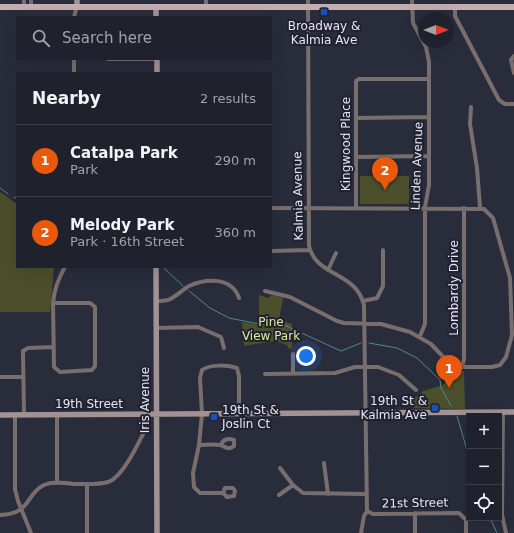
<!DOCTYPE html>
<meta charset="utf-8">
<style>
body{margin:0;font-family:"DejaVu Sans",sans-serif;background:#272934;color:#f1f3f6}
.controls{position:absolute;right:12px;bottom:12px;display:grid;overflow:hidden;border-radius:0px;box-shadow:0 4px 16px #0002}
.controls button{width:36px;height:36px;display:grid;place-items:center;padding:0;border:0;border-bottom:1px solid #3c3e48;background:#1f212c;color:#f1f3f6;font:20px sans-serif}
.compass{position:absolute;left:418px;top:12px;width:36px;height:36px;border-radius:50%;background:#1f212c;box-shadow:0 4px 16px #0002;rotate:90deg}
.you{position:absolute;left:306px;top:356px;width:14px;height:14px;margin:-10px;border:3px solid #fff;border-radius:50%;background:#1a73e8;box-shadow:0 0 0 6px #1a73e833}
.badge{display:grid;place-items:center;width:26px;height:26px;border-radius:50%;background:#ea580c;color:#fff;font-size:13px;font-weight:700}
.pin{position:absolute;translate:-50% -33px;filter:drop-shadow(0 1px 2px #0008)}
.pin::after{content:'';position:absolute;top:21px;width:14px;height:12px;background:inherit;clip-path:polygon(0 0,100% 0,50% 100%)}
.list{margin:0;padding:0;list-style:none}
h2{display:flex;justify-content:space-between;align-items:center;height:52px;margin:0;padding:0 16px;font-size:17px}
h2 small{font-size:13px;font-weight:400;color:#a1a3a9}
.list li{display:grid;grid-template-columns:26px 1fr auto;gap:12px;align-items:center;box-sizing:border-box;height:72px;padding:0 16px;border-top:1px solid #3c3e48}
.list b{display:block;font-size:15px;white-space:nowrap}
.list p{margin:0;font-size:13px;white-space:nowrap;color:#a1a3a9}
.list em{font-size:13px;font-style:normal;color:#a1a3a9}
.icon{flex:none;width:22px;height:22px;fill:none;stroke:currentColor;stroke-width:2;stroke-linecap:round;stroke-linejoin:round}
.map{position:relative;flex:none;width:514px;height:533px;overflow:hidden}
.search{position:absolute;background:#1f212c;box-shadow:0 4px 16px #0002;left:16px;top:16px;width:256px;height:44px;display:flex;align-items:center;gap:10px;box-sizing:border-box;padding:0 14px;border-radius:0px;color:#a1a3a9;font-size:15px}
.panel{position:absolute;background:#1f212c;box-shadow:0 4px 16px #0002;left:16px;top:72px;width:256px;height:196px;border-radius:0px}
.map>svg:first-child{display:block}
</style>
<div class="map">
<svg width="514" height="533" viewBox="0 0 514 533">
<rect width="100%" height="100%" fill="#292c3b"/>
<path fill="#4c4f2b" d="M360 176H409V204H360Z
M0 192 17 204V267H54L50 312H0Z
M259 295 268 298 272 295 283 298 279 320 292 324V348L289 349 287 345 275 341 244 346 242 322 259 325Z
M456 370 464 371 465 409 414 408V397L420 396 423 391 443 385Z"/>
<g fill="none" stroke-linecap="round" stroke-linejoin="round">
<path stroke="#4d8a92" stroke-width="1" d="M0 188 8 194
M14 197 17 199
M163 267 183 286
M189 291 210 308 229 318 259 324H282L341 351 361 343
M369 343 397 348 417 358 440 380 441 388 451 406
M457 416 469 457
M490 518 497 533"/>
<path stroke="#786e6e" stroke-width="4" d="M206 0V7
M308 0 309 246C316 277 356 271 364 305L367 511
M412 0 413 23 426 47 429 62V185L425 207V324L420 336
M24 7V0
M31 7V0
M455 7V16L499 100 505 104H514
M74 17 77 6
M514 56 511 60 514 73
M74 59V73
M108 59H157
M471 107 470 124 477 168 480 207
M356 118 429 117
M356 157 429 156
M356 207V81L359 79H429
M271 251 310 250
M328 270 336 253
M265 291 290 297 337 321 344 323 381 324 410 332 431 344 450 364 457 367H492L500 365 506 357 512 335 510 278 493 218 484 209 271 208
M156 301C160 301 164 301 168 300 176 297 182 290 189 286 206 278 232 277 239 298
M363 301 377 298 383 286V250
M53 303H90L95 307V366L92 370 60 372 54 367 53 303C54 290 58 279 65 267
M156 328 198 327 221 337 224 348
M293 354V373
M462 367 464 359V208
M265 374 335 373 355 367H378L399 375 416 390
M0 377H23
M503 412 502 515 506 533
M15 415V489L18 501 31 533
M24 415 23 351 28 348 53 347
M57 415V483
M199 445C206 445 214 444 220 445 225 446 228 451 234 446V440C228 438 223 439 221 445
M324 463 328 494
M280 468 293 485 303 493 366 494
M87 485V533
M223 493 225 488H233L235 491 234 496 227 497 223 493H200L194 487 193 473 199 445 202 414 200 378 202 370C211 364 227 365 237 368L239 376V414
M279 495 293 485
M367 511 373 514 459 513 466 520V533
M415 513V533
M0 515C32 514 25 494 44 485 53 481 64 483 74 484 84 484 98 485 108 482 122 478 138 444 145 430
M361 533 364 516 367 511"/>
<path stroke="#a29293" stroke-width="5.5" d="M77 6V0
M156 7V17
M157 59V73
M156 267 157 533
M0 415 514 412"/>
<path stroke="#c2aeb0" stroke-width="6" d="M0 7H514"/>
</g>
<g fill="#1a4fb4" stroke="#202231" stroke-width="1.5">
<rect x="320" y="8" width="8" height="8" rx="2"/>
<rect x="431" y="404" width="8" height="8" rx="2"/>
<rect x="210" y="413" width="8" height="8" rx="2"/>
</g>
<g text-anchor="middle" stroke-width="4" stroke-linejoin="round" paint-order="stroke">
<g font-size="12" fill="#e5e6f1" stroke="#202231">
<text x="324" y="30">Broadway &amp;<tspan x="324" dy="14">Kalmia Ave</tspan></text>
<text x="427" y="405" text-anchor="end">19th St &amp;<tspan x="427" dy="14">Kalmia Ave</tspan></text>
<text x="222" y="414" text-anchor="start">19th St &amp;<tspan x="222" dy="14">Joslin Ct</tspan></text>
</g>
<g font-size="12" fill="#e5e6f1" stroke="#202231">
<text transform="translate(346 144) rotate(-90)" y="4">Kingwood Place</text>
<text transform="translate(417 166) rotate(-88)" y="4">Linden Avenue</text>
<text transform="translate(298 196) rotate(-91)" y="4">Kalmia Avenue</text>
<text transform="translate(454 288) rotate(-90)" y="4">Lombardy Drive</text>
<text transform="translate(145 400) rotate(-90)" y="4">Iris Avenue</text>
<text x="89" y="408">19th Street</text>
<text transform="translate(415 503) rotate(-1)" y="4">21st Street</text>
</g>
<g font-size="12" fill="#e1e89f" stroke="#202231">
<text x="271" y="326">Pine<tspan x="271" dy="14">View Park</tspan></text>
</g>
</g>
</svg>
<div class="controls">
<button>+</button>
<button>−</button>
<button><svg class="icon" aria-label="locate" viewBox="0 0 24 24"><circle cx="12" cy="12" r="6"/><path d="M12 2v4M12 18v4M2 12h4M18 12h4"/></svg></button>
</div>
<svg class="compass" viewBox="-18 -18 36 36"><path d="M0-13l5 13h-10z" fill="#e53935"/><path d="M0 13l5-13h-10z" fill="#a1a3a9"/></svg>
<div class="you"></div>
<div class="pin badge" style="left:449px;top:388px">1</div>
<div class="pin badge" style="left:385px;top:190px">2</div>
<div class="search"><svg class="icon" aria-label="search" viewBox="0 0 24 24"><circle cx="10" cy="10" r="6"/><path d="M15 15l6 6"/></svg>Search here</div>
<section class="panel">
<h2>Nearby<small>2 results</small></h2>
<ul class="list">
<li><span class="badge">1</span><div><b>Catalpa Park</b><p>Park</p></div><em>290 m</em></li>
<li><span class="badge">2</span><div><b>Melody Park</b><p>Park · 16th Street</p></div><em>360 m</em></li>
</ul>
</section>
</div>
